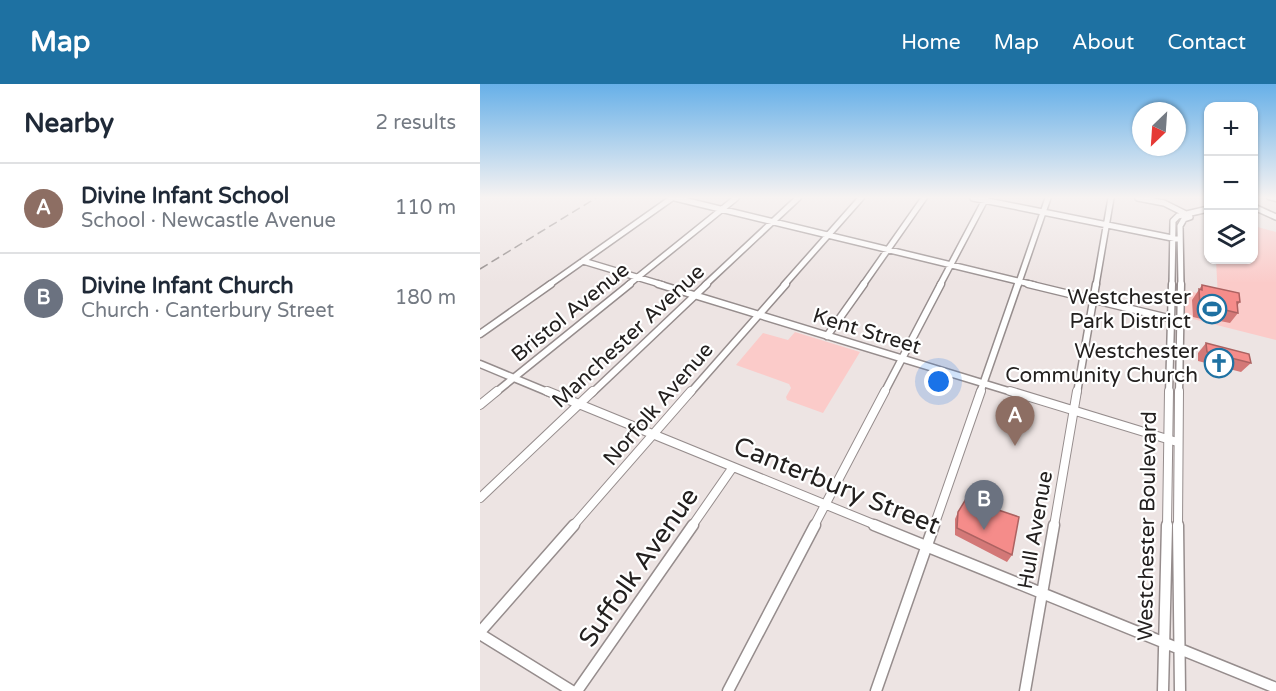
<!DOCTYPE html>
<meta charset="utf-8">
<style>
body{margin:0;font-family:"Varela Round",sans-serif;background:#f6f6f7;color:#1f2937}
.controls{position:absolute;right:18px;top:18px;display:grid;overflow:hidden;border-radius:12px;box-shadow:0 2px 4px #0004}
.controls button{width:54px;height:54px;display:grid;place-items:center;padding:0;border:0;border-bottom:2px solid #e0e1e3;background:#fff;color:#1f2937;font:30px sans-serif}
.compass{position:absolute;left:652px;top:18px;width:54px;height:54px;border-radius:50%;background:#fff;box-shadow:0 2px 4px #0004;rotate:205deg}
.you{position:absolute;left:459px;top:298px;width:21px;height:21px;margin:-15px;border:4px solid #fff;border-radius:50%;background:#1a73e8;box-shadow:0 0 0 9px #1a73e833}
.badge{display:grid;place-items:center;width:39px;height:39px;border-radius:50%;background:#1e71a2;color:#fff;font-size:20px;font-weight:700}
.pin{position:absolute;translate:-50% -50px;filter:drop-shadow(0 2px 3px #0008)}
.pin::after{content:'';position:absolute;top:32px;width:21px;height:18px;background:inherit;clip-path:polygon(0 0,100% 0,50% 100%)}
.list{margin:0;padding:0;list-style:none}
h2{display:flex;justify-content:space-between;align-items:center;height:78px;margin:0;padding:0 24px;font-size:26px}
h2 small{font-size:20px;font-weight:400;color:#747a83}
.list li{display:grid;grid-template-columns:39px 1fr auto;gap:18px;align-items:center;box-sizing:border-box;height:90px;padding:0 24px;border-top:2px solid #e0e1e3}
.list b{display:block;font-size:22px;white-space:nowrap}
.list p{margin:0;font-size:20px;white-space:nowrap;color:#747a83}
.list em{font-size:20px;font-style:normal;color:#747a83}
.icon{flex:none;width:33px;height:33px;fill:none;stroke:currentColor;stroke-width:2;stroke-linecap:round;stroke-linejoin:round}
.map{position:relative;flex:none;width:796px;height:607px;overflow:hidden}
header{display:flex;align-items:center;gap:36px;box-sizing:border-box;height:84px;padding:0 30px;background:#1e71a2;color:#fff}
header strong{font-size:28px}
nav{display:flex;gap:33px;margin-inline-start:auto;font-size:21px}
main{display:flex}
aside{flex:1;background:#fff}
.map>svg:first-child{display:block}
</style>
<header>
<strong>Map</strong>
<nav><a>Home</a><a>Map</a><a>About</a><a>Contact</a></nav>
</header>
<main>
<aside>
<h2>Nearby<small>2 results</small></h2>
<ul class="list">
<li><span class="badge" style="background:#8d6e63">A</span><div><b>Divine Infant School</b><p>School · Newcastle Avenue</p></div><em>110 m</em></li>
<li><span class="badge" style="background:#6b7280">B</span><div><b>Divine Infant Church</b><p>Church · Canterbury Street</p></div><em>180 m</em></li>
</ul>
</aside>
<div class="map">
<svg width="796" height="607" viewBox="0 0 796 607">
<rect width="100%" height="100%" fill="#ede4e3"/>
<path fill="#fbcbc9" d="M774 142 796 148V256L705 233 704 206 738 214 736 176H774Z
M315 248 380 268 343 329 307 316 306 313 311 304 309 300 256 281 283 249 308 256Z"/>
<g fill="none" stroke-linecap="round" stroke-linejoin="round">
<g stroke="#968d8d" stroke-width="8">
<path id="minor-far3" d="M195 114 554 201
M493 114 697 155
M658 114 684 119 706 130
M774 123 796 133
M103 177 183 201
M69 201 192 114
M148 201 256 114
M225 201 318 114
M304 201 381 114
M383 201 444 114
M460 201 506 114
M538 201 568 114
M616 201 631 114
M692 201 693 137 698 132 728 125
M701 201 700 142 704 135 710 133"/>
</g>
<g stroke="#968d8d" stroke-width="9">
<path id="minor-far2" d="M178 200 535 309
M548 200 701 237
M0 250 71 200
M347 252 384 200
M0 280 70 309
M15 309 150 200
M112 309 227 200
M210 309 306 200
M404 309 461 200
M500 309 538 200
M597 309 616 200
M689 309 692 200
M699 309 701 200"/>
</g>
<g stroke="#968d8d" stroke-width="10">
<path id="minor-far1" d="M67 307 398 442
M530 307 697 358
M0 321 17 307
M0 414 113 307
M93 442 211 307
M212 442 253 383
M334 442 405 307
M454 442 501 307
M574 442 597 307
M687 442 689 307
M698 442 699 307"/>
</g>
<g stroke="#968d8d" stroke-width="13">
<path id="minor" d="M394 441 796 604
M698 441 700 607
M0 548 94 441
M0 550 92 607
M97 607 213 441
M248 607 335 441
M396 607 454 441
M545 607 574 441
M683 607 687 441"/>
</g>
<g stroke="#968d8d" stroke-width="3">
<path id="major" d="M787 114H796V117L788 115Z"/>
</g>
<use href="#minor-far3" stroke="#fff" stroke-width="5"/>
<use href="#minor-far2" stroke="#fff" stroke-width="6"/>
<use href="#minor-far1" stroke="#fff" stroke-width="8"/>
<use href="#minor" stroke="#fff" stroke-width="10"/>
<use href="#major" fill="#fff" fill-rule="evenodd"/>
<path stroke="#8e8786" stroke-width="1.5" stroke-dasharray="9 4.5" stroke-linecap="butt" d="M0 185 116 114"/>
</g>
<path fill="#d37877" d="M722 201 760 218 757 222 758 229 750 239 735 236 734 238 713 233 712 216Z
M726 259 771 279 761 288 718 277V269Z
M478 428 532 471 527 478 475 451V435Z"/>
<path fill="#f58c8a" stroke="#ac6261" stroke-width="1.5" d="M722 201 759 209 760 218H757L758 229 741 225V228L720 223 719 205 722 206Z
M726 259 769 270 771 279 727 268Z
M486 415 539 433 532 471 477 444 478 428Z"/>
<linearGradient id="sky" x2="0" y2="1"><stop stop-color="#67b0e8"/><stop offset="0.57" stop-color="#f7f3f2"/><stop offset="1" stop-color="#f7f3f2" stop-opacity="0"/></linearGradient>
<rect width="796" height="199" fill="url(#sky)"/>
<defs>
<g id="stadium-ring" transform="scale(1.5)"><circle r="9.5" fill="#fff" stroke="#1e71a2" stroke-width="1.5"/><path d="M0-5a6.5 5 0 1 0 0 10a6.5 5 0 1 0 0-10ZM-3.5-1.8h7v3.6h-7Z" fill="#1e71a2"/></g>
<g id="church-ring" transform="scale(1.5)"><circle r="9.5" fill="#fff" stroke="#1e71a2" stroke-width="1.5"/><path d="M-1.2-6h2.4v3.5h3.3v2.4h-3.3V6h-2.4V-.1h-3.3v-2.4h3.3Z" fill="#1e71a2"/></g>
</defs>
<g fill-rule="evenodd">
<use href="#stadium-ring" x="732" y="225"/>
<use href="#church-ring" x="739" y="279"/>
</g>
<g text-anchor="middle" stroke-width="4.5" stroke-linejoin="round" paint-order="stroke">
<g font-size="21" fill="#23201f" stroke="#fff" text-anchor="end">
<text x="711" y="220">Westchester<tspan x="711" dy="24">Park District</tspan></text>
<text x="718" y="274">Westchester<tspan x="718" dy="24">Community Church</tspan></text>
</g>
<g font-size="21" fill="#23201f" stroke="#fff">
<text transform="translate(90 228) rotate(-39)" y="7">Bristol Avenue</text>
<text transform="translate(387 247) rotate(17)" y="7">Kent Street</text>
<text transform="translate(148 252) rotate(-43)" y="7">Manchester Avenue</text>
<text transform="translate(178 320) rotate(-49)" y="7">Norfolk Avenue</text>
<text transform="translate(667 442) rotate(-89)" y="7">Westchester Boulevard</text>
<text transform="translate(555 446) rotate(-80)" y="7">Hull Avenue</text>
</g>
<g font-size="26" fill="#23201f" stroke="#fff">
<text transform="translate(357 401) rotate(22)" y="9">Canterbury Street</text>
<text transform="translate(158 483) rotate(-55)" y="9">Suffolk Avenue</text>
</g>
</g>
</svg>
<div class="controls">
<button>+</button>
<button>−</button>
<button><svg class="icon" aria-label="layers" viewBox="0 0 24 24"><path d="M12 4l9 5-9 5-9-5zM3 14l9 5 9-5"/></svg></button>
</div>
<svg class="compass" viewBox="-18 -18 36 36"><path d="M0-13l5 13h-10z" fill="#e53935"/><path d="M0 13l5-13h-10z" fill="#747a83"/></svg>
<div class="you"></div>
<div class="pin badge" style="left:535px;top:362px;background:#8d6e63">A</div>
<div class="pin badge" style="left:504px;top:446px;background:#6b7280">B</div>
</div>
</main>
